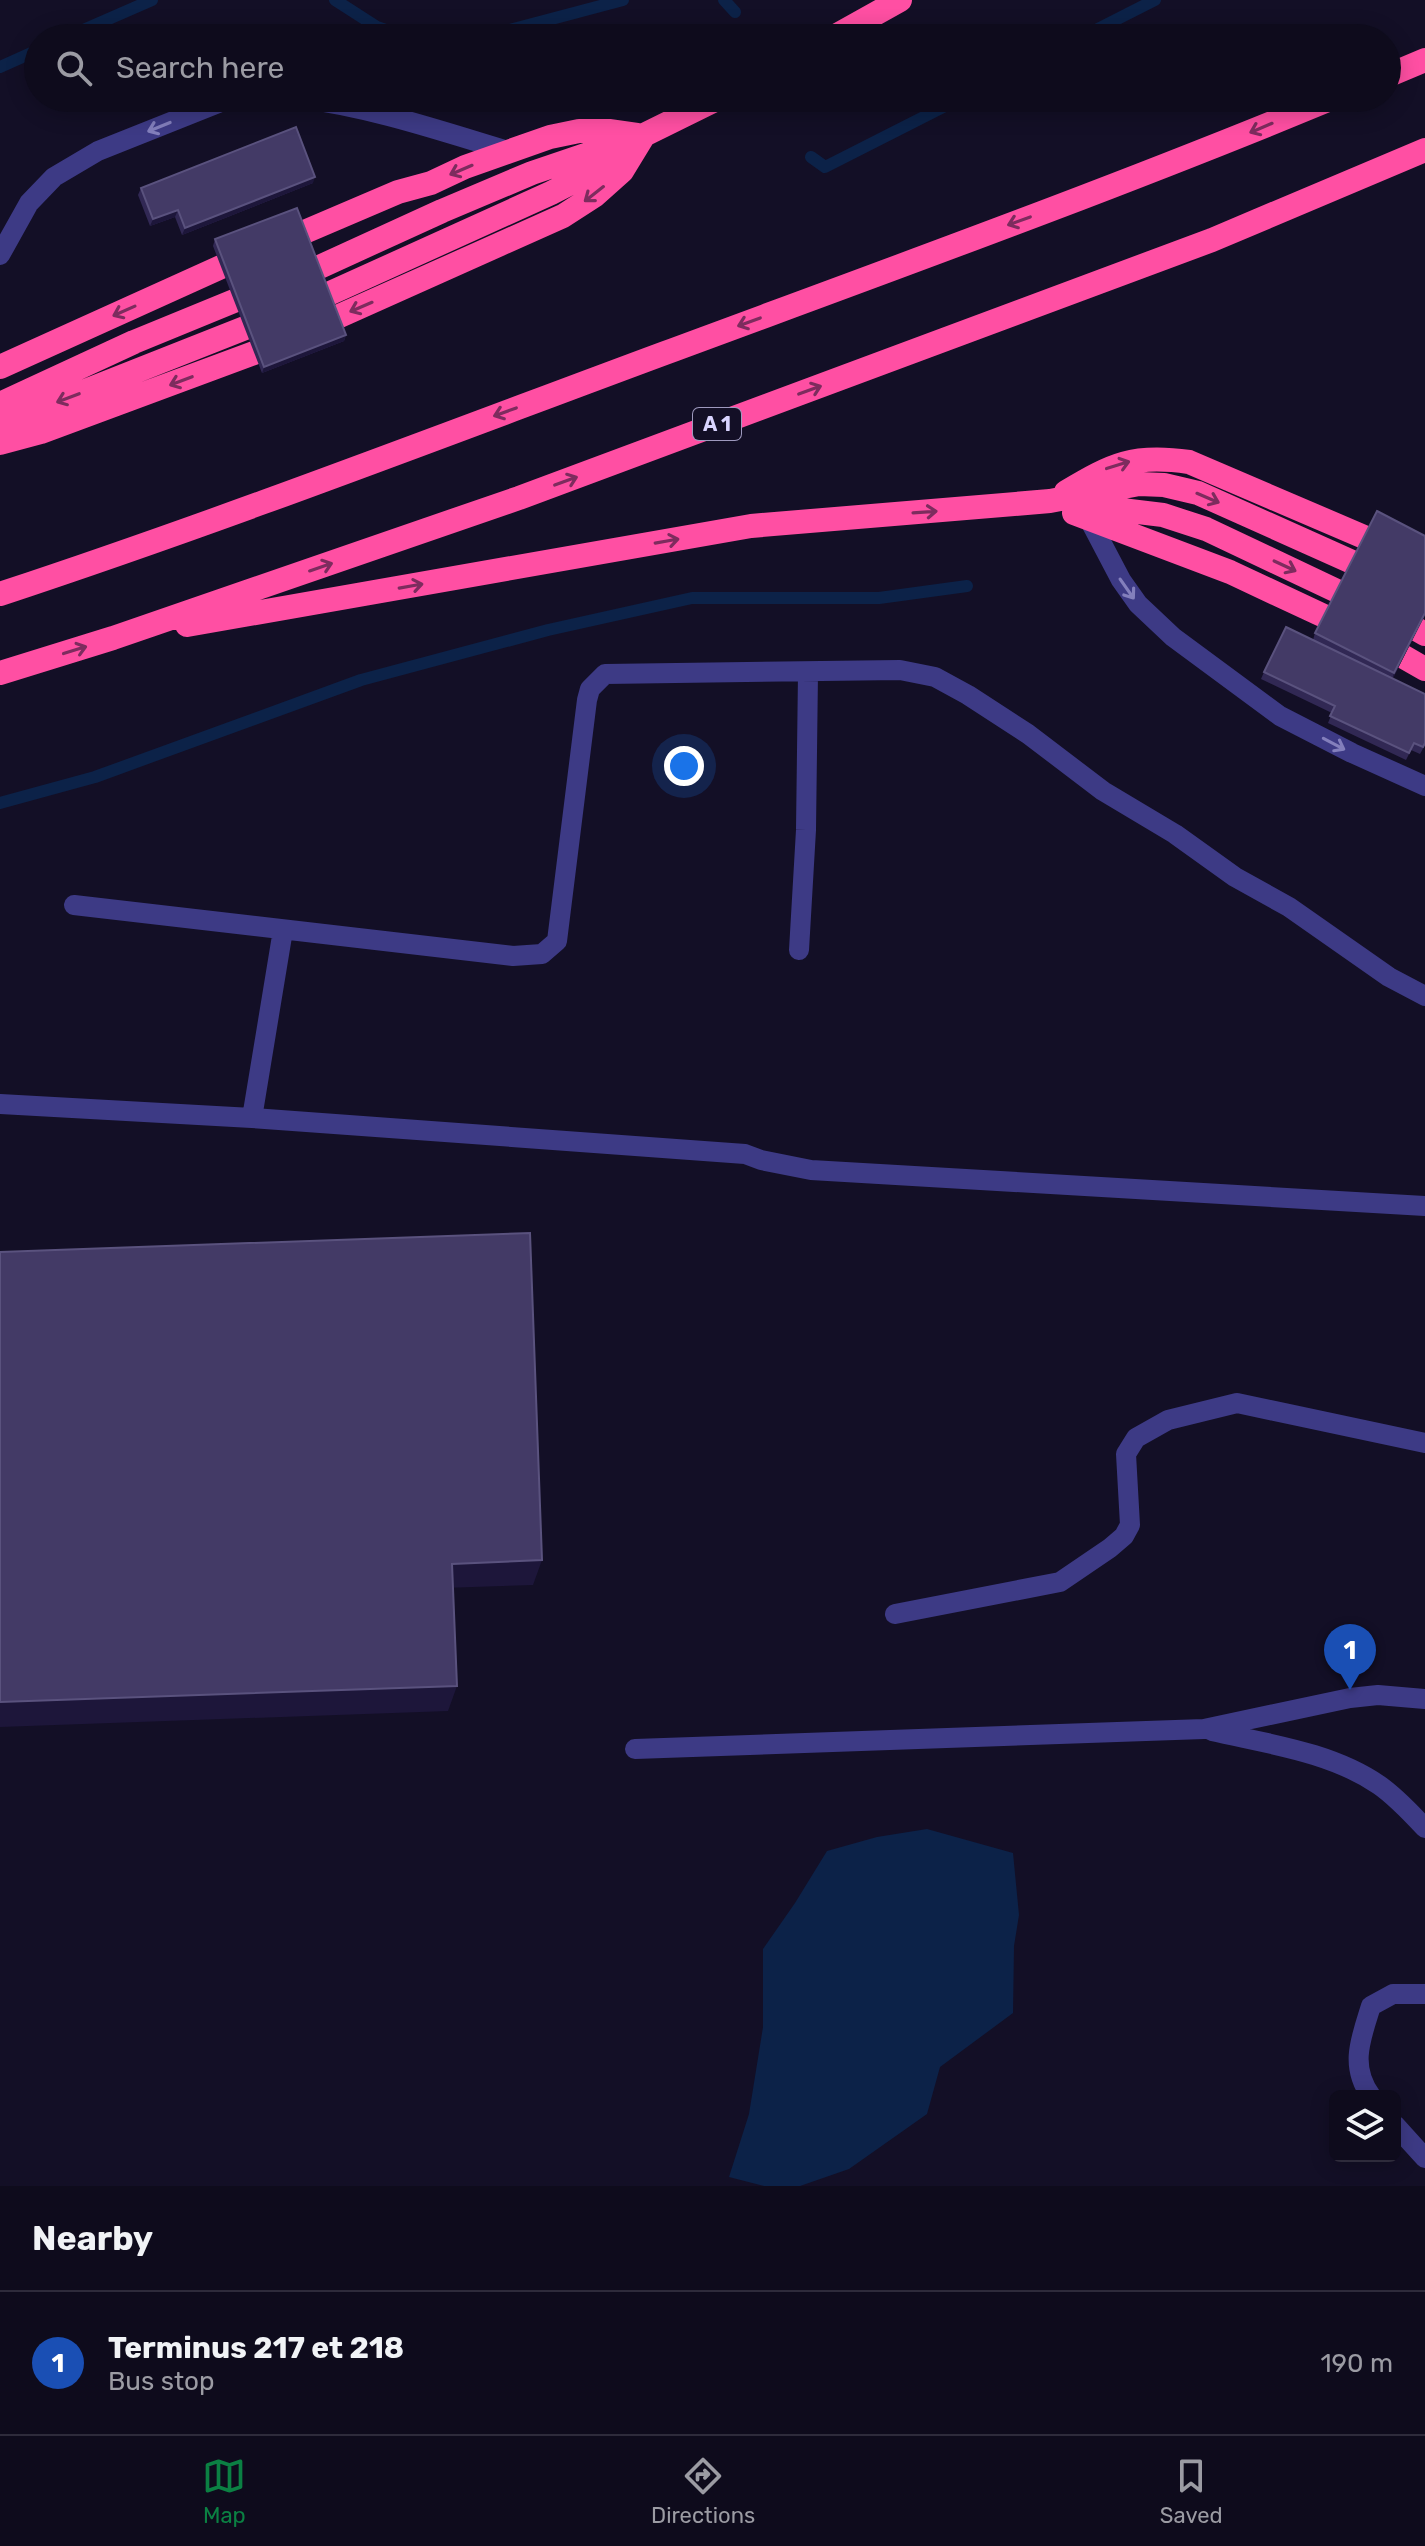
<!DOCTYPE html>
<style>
body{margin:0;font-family:Rubik,sans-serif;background:#1c1929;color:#f1f3f6}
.controls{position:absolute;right:24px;bottom:24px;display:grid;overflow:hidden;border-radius:12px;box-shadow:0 4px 20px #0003}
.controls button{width:72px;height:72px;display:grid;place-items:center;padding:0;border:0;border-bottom:2px solid #2e2b3b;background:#0e0b1c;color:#f1f3f6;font:40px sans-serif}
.you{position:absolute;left:684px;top:766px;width:28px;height:28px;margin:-20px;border:6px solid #fff;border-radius:50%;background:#1a73e8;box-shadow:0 0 0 12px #1a73e833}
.badge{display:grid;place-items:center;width:52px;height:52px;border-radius:50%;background:#0b8043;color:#fff;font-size:26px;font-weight:700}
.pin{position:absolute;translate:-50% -66px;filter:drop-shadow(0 2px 4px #0008)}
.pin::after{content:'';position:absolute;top:42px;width:28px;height:24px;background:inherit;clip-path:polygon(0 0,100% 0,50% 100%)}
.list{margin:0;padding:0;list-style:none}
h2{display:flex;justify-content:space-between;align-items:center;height:104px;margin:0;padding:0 32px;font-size:34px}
h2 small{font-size:26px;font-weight:400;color:#9b9ba3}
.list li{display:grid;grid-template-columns:52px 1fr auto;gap:24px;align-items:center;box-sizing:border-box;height:144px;padding:0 32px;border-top:2px solid #2e2b3b}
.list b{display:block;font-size:30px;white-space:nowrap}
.list p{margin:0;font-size:26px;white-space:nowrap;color:#9b9ba3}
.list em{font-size:26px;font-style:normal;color:#9b9ba3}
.icon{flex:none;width:44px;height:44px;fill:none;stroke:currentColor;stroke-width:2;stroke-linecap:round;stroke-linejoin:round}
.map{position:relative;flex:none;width:1425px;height:2186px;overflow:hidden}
.search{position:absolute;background:#0e0b1c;box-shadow:0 4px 20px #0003;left:24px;right:24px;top:24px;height:88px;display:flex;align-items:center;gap:20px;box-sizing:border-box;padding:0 28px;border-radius:44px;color:#9b9ba3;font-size:30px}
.sheet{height:248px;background:#0e0b1c}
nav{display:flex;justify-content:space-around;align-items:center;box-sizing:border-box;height:112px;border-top:2px solid #2e2b3b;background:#0e0b1c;font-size:22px;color:#9b9ba3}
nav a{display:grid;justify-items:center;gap:4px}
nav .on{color:#0b8043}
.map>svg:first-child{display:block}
</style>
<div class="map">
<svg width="1425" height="2186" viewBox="0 0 1425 2186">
<rect width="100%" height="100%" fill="#130f26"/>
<path fill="#0c2248" d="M927 1829 1013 1853 1019 1915 1014 1946 1013 2013 940 2067 927 2114 849 2169 800 2186H764L729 2177 749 2114 763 2027V1949L795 1903 827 1851 877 1837Z"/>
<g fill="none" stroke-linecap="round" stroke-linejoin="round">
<path stroke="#0c2248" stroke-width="12" d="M335 0 377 27 408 38
M724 0 735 12
M65 38 152 0
M480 38 623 0
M1080 38 1155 0
M0 67 38 50
M811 157 825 167 961 98
M0 803 95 777 361 680 548 630 692 598H879L967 586"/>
<path stroke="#3d3a85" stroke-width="20" d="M298 98C371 107 441 131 511 152
M0 255 29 203 54 177 98 151 231 98
M1090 521 1121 580 1138 604 1173 637 1280 716 1352 753 1425 786
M74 905 513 956 542 954 557 941 587 700 590 689 605 674 900 670 935 677 968 695 1028 734 1103 791 1175 834 1235 877 1289 907 1389 977 1425 996
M799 950 806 830 808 673
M0 1104 252 1118 745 1154 761 1160 811 1170 1425 1206
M252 1118 283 930
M895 1614 1060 1582 1110 1548 1124 1536 1130 1525 1126 1454 1136 1438 1168 1420 1237 1403 1425 1443
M1212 1731C1268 1744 1331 1752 1379 1785 1395 1796 1412 1814 1425 1828
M635 1749 1204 1729 1350 1698 1378 1695 1425 1699
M1371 2096C1349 2066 1361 2038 1371 2006L1393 1994H1425
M1395 2125 1425 2158"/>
<path stroke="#ff4fa3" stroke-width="24" d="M832 38 900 0
M1387 76 1425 60
M302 233 398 192 431 183 465 167 550 137 579 131H609L637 135
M315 269 442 211 532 173 644 135 719 98
M326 295 551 193 582 177 615 154
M335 318 563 216 594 196 622 171 644 135
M0 367 221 267
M0 404 134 342 234 301
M0 422 30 413 245 328
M0 443 41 432 254 353
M1066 492C1113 464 1133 454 1189 462L1364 537
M1072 504 1163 515 1206 529 1337 591
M1074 513 1230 572 1324 616
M0 594C224 520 444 435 665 353 889 270 1113 189 1333 98
M187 625 751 526 1050 501 1139 484 1164 485 1198 493 1352 562
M1418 630 1425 634
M1404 657 1425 669
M0 673 113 638 519 498 1212 240 1425 150"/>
</g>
<path fill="#312854" d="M313 183 182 235 175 217 150 226 138 195 141 188Z
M215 239 346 335 344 341 262 373 213 246Z
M1425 536V615L1393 678 1425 745 1420 754 1411 750 1406 760 1328 723 1332 713 1261 679 1264 672 1313 640 1315 633Z"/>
<path fill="#1d163a" d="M315 177 313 183 182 235 185 228Z
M178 210 175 217 150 226 153 219Z
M346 335 344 341 262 373 264 367Z
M1425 613V615L1392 680 1394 673Z
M542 1560 533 1585 443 1588 452 1564Z
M457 1686 448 1711 0 1727V1702Z"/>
<path fill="#433a66" stroke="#5a527e" stroke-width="2" d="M296 127 315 177 185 228 178 210 153 219 141 188Z
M297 208 346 335 264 367 215 239Z
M1377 511 1425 536V613L1394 673 1315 633Z
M1286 627 1425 694V743L1423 747 1414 743 1409 753 1330 716 1335 706 1264 672Z
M530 1233 542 1560 452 1564 457 1686 0 1702V1252Z"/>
<defs><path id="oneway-shaft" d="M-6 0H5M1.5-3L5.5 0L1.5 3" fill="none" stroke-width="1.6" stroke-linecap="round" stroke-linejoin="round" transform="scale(2)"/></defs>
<g stroke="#837fbc">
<use href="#oneway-shaft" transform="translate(159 127) rotate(158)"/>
<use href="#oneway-shaft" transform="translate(1127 589) rotate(55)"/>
<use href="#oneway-shaft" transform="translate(1334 744) rotate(28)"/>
</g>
<g stroke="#7d2c5e">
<use href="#oneway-shaft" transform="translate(1261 128) rotate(157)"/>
<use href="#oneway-shaft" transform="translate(461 170) rotate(157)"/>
<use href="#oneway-shaft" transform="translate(594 194) rotate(142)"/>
<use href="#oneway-shaft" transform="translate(1019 221) rotate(160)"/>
<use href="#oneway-shaft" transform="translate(361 307) rotate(157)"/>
<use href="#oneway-shaft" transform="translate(124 311) rotate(156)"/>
<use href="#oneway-shaft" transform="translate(749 322) rotate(160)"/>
<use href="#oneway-shaft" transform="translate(181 381) rotate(159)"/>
<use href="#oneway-shaft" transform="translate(810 390) rotate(-20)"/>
<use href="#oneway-shaft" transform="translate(68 398) rotate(159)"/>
<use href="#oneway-shaft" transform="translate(505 412) rotate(160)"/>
<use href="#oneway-shaft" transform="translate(1118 465) rotate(-17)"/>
<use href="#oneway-shaft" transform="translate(566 481) rotate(-20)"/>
<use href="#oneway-shaft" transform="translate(1208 498) rotate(23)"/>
<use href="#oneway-shaft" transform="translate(925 512) rotate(-4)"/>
<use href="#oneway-shaft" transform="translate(667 541) rotate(-10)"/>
<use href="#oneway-shaft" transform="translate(1285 566) rotate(25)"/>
<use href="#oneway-shaft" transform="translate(321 567) rotate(-19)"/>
<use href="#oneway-shaft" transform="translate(411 586) rotate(-10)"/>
<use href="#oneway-shaft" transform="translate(75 650) rotate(-17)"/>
</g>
<g text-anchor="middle" stroke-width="6" stroke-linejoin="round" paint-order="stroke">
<rect fill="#130f26" stroke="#9e99be" stroke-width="2" x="693" y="408" width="48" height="32" rx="6"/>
<g font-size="20" font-weight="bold" fill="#d9d4ff">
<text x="717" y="431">A 1</text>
</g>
</g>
</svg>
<div class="controls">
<button><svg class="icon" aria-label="layers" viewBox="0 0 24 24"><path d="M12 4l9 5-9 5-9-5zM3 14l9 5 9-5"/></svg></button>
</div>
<div class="you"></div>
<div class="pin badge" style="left:1350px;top:1690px;background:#1a4fb4">1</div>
<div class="search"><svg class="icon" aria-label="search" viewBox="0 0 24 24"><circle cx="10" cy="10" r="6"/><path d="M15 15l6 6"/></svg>Search here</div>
</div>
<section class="sheet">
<h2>Nearby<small></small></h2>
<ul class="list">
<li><span class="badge" style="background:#1a4fb4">1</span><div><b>Terminus 217 et 218</b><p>Bus stop</p></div><em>190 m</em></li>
</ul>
</section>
<nav>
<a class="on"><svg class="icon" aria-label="map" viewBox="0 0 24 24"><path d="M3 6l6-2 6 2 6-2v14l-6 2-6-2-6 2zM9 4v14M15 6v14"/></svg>Map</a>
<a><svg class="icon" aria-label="directions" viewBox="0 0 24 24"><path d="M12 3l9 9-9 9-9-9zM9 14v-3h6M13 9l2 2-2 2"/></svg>Directions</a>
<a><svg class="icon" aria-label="saved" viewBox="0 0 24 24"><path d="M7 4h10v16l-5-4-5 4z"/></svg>Saved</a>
</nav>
